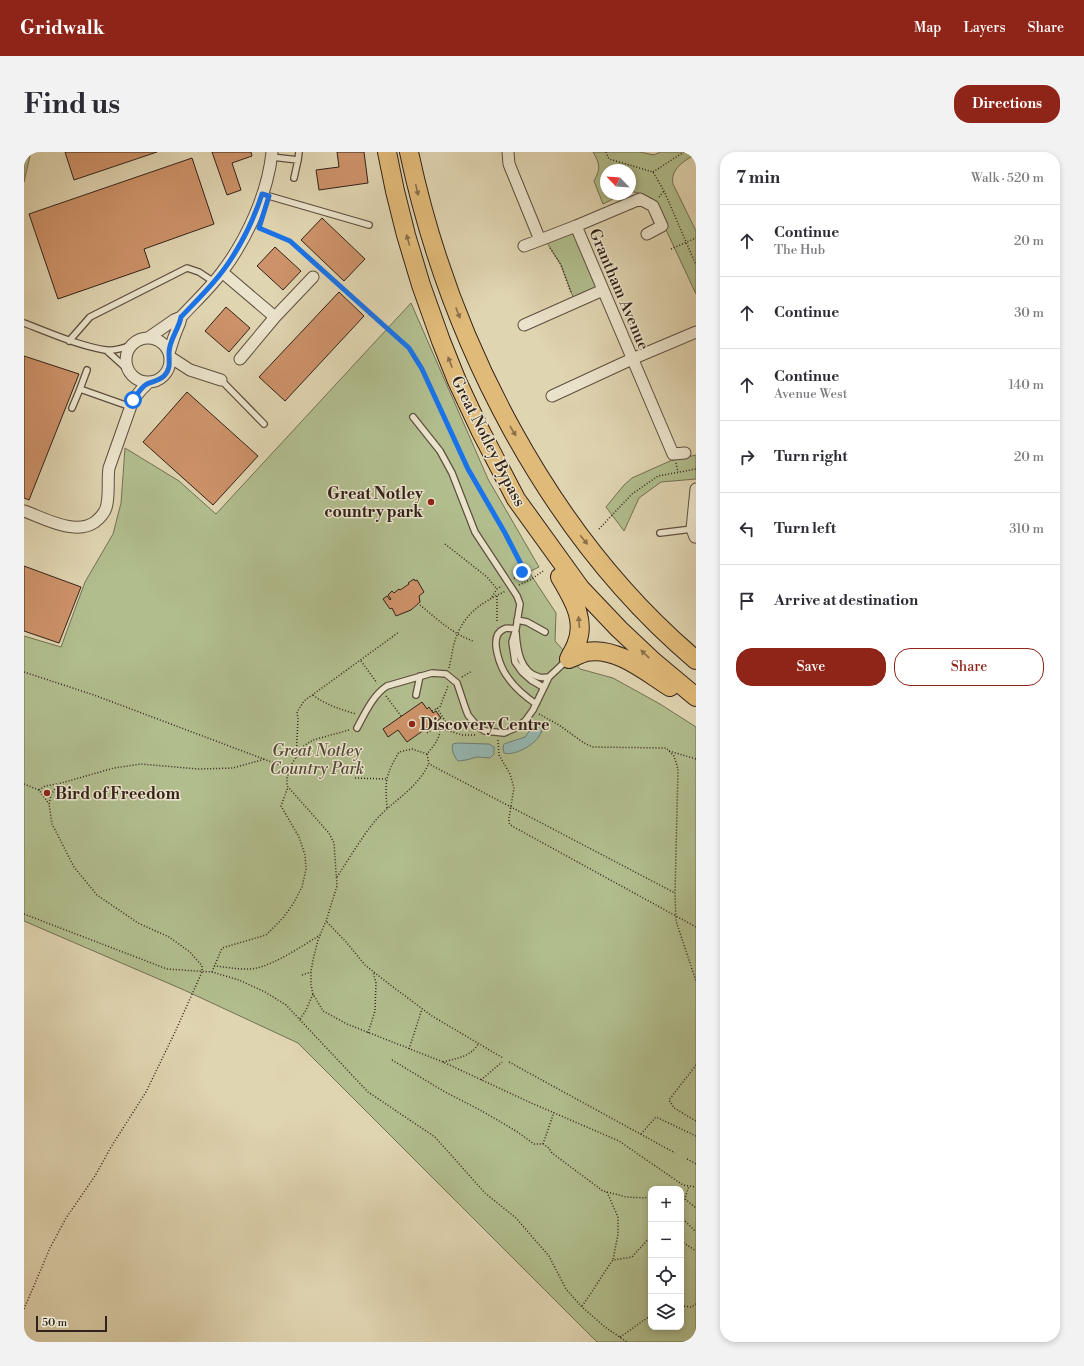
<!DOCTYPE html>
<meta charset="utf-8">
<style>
body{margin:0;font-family:"Libre Bodoni",serif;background:#f2f2f3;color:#2b2b33}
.controls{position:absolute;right:12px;bottom:12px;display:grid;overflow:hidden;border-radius:8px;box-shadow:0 2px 6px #0003}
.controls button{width:36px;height:36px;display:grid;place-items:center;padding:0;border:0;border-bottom:1px solid #e1e1e2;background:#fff;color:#2b2b33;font:20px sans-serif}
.compass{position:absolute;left:576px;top:12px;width:36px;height:36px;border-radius:50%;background:#fff;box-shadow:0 2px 6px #0003;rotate:295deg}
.scale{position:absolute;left:12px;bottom:10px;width:71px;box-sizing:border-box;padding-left:4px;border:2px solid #33221a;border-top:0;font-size:11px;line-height:14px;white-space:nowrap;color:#33221a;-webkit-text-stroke:3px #ebe4cc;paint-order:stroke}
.stop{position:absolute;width:12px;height:12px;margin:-9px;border:3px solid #1a73e8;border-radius:50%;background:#fff}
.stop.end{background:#1a73e8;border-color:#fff;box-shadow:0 1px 4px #0008}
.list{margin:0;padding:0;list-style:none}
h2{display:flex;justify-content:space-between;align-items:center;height:52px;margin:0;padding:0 16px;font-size:17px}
h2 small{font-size:13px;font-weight:400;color:#7c7c81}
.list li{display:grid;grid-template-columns:26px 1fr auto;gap:12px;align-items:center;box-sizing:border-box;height:72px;padding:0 16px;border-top:1px solid #e1e1e2}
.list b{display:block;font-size:15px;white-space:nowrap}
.list p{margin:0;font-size:13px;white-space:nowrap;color:#7c7c81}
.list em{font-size:13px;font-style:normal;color:#7c7c81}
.actions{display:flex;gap:8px;padding:12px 16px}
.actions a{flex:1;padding:9px 0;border:1px solid #8f2418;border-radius:16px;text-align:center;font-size:14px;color:#8f2418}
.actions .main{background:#8f2418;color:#fff}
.icon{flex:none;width:22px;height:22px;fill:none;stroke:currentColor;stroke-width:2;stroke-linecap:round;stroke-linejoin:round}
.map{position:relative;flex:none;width:672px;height:1190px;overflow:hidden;border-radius:16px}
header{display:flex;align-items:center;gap:24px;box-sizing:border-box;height:56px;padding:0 20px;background:#8f2418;color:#fff}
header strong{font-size:19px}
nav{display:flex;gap:22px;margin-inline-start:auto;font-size:14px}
.intro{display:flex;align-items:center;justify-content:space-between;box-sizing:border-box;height:96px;padding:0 24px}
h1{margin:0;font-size:28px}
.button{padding:10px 18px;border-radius:16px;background:#8f2418;color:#fff;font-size:14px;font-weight:700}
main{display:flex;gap:24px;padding:0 24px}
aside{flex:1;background:#fff;border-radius:16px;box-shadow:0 2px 6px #0003}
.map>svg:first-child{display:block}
</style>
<header>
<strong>Gridwalk</strong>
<nav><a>Map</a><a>Layers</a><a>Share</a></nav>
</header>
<div class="intro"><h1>Find us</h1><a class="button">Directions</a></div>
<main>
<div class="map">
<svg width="672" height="1190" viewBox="0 0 672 1190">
<rect width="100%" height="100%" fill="#e0d5b1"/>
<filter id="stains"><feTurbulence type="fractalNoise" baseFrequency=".005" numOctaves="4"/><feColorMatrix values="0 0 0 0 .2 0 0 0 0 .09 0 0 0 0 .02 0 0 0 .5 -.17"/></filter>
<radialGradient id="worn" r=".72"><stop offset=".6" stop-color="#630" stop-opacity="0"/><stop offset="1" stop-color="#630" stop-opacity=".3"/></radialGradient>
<path fill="#b1bd8d" stroke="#727054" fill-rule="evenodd" d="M0 0H7L0 30Z
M569 0H616L630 3 636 0H672V2C660 9 646 17 649 32L672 79V142L629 50C622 45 615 39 606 40V18H582V42H599L579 52 570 29C577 16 576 12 569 0Z
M552 74 579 138 551 150 537 113 520 86Z
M387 151 464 327 515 415 505 420 532 461 531 489 556 517 589 526 636 552 672 575V1190H573L274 891 160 838 0 769V484L37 495 61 430 89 382 97 351 101 296 155 329 192 362ZM627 1037H657V1175H627Z
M672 303V327L637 330 615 346 600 379 582 355 600 333 608 326 646 309Z"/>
<path fill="#95b8b2" stroke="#6e7c75" d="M514 572 518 575C520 588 492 605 480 601L479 595 480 592 501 585 510 573Z
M433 591 465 592 470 595V602L466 606 453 605 442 608 434 609C430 604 427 598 429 592Z"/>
<path fill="#cd9269" stroke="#33221a" d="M41 0H133L50 28Z
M188 0H227L228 4 208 11 217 38 203 43Z
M313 0H340L344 31 295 38 292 18 315 15Z
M168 6 190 72 120 97 126 115 34 147 5 62Z
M298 66 341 107 320 129 277 88Z
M251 95 277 119 259 138 233 114Z
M315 140 340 164 261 249 235 225Z
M202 155 226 176 205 200 181 179Z
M0 204 55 222 5 348 0 346Z
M163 240 234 304 189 353 119 290Z
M0 414 57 435 35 491 0 479Z
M390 427 391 429 393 428 400 440 395 444 396 450 387 458 372 464 368 456 366 457 359 447 363 444 366 448 367 447 364 443 368 439 370 441 375 437 376 438 385 432 384 431Z
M398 550 403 557 405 555 409 561 412 559 417 566 383 590 374 578 364 585 359 577Z"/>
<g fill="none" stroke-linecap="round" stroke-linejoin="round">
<g stroke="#5e4f40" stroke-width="8">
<path id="service" d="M248 5 274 8 275 0
M270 26 274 8
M238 42 345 73
M0 171C26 181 53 193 81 198 89 199 100 196 108 193
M45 189 66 165 163 116 175 120 190 130
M82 198 103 217
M63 218 56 237 107 255
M197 228 240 272
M48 256 56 237
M389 265 416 299 428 321 451 380 493 444 496 452 492 477 488 490 491 510 498 520 507 528 519 535
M636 381 668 377
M493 468 503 470 521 480
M492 477C488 477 483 475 480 477 463 484 477 517 485 527 492 537 502 545 512 552
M492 481C493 497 496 520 515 525 518 526 522 525 525 525
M392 543 396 524
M333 576C341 561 349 543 363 534L408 521 422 522 433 531 441 555 444 563 454 575 461 579 480 581 491 576 501 569 509 558 525 525 543 508"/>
</g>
<g stroke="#5e4f40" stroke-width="13">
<path id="minor" d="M484 0 485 12 516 88 552 74 649 302 661 301
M552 74 616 47 629 54 638 74 623 82
M500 94 516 88
M198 120 251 165
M500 173 579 138
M102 208a22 22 0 1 1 44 0a22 22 0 1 1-44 0Z
M124 186 150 168 157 165C171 150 186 136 198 120 223 87 244 41 248 0
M145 201 150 185 156 170 157 165
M146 205 166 218 197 228
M216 207 251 165 289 125
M528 244 608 207 672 180
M0 359C20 366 51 384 71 370 76 366 80 362 82 356 86 343 83 329 85 316L109 248 117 238 124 231
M671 385 668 377 672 337"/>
</g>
<g stroke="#33221a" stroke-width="20">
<path id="trunk" d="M363 0 371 39 382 83 397 133 417 189 433 229 456 278 492 347 557 437 595 477 630 510 672 545
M385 0C425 188 524 383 672 508
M536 425C548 446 563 468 552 493 550 498 547 502 545 507
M545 507C550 505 556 502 562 500 592 494 622 520 646 535"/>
</g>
<path stroke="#33221a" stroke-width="1.5" stroke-dasharray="1 2" stroke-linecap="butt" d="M582 0 585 7 629 20 640 39 672 113
M629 20 660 0
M635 45 640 39
M236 76 265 89 347 162
M526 96 537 113 547 141
M647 97 672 86
M346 164 347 162 385 196 398 217 444 317 481 381 499 416 498 421 489 427
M652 311 654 320
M575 377 608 342 634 324 672 317
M421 392 463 425 473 437
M495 433 506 428 519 419
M468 445 473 437 478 434
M396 453C413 467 429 482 449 489
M473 469V443
M337 509 353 531
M425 516C427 508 428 500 430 492 438 463 456 451 482 439
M0 520 70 543 266 617
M438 525 448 519
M289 543C302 553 316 557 332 562
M362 544 377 564
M413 556 421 569 414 573 416 576
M408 559 416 555 424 534
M515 562 535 573 560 591 569 595 642 596 650 604 654 617 651 741 652 769 672 829
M325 578 289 588C286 590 282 592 279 595 272 603 259 625 264 635L305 681 310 691 313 734 302 769 294 788 289 808 287 820V833L289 842 299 859 323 872 419 910 505 950 595 989 659 1033 672 1035
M403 581 414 573
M451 583H438L416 576C416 588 409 594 403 602L405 612 651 741
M474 588 475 603 486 622 490 636 485 666V671L488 674 672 775
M645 599 672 607
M272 606 274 567 273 560 280 549 375 480
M331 626 362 627
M0 632 15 638 25 652
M15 638 21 634 33 632
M363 656C361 629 361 624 375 600L388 597 403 602
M313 725C325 707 337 686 351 669 368 649 393 637 404 613
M0 762 143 817 188 820 215 828 241 840 262 853 344 940 411 985 461 1041 492 1066 525 1104 542 1137 558 1155 581 1175 603 1190
M303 770 323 791 341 813 365 832 408 864 479 906
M190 814C204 815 220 819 233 816 253 811 278 794 296 783
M188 820 198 796 242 783 259 766 269 752 278 735 282 717 281 703 275 685 257 654 264 635
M278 823 287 820
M276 867 281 860 289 842
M344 881 351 859 352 831 349 820
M385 897 398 857
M368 908 421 940 458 959 492 979 510 992H519L525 996 528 1001 579 1039 602 1045 621 1046 627 1043
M419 910C433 906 447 905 454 892
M485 910 651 1001
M672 913 645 948 650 956 672 969
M457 928 478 910
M617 982 632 965 672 984
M519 992 530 960
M663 1007 672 1012
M583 1040 594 1065V1082L589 1108
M661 1047 672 1056
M657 1049 661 1046 665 1034
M657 1065 672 1080
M657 1089 672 1099
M558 1154C569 1139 578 1123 589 1108L608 1105 627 1084
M657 1154 667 1155 672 1152
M0 1157 26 1096 42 1066 71 1024 87 995 122 940 152 878 178 820V814L166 800 145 785 114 771 73 743 50 715 28 672 25 652 27 643 34 632 90 616 117 612 175 617 209 616 241 607
M596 1185C607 1178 616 1170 627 1164"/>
<use href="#service" stroke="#ebe4cc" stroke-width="5.5"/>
<use href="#minor" stroke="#ebe4cc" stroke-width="11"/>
<use href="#trunk" stroke="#e0ba78" stroke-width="18"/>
</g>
<defs><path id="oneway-solid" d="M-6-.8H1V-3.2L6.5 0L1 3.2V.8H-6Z"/></defs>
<g fill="#8a6e49">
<use href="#oneway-solid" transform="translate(393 38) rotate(77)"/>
<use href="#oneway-solid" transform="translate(384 88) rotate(-106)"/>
<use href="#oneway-solid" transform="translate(434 161) rotate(69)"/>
<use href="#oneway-solid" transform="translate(426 210) rotate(-111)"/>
<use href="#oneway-solid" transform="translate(489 279) rotate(59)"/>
<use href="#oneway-solid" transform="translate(560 388) rotate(51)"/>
<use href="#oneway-solid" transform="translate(555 470) rotate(-95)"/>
<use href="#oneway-solid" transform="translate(621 502) rotate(-137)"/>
</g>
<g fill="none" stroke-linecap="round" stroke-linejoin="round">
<path stroke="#1a73e8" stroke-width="5" d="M109 248C113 243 117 235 123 232 129 229 135 229 140 224 147 217 145 210 145 201 145 188 155 177 157 165 175 146 195 127 209 104 221 85 231 64 238 42L245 44 235 76 266 89 385 196 398 217 444 317 481 381 499 416 498 420"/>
</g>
<g fill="#8f2418" stroke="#ebe4cc" stroke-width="1.5">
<circle cx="407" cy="350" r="4"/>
<circle cx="388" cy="572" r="4"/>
<circle cx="23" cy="641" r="4"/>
</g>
<g text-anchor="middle" stroke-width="3" stroke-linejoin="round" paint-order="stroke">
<g font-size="16" fill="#33221a" stroke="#ebe4cc">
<text transform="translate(596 137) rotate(67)" y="6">Grantham Avenue</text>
<text transform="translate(465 289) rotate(63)" y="6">Great Notley Bypass</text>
</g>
<g font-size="16" font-weight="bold" fill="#33221a" stroke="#ebe4cc" text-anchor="start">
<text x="399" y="347" text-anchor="end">Great Notley<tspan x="399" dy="18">country park</tspan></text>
<text x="396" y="578">Discovery Centre</text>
<text x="31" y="647">Bird of Freedom</text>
</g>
<g font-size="16" font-style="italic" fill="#524937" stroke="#ebe4cc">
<text x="293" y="604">Great Notley<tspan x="293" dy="18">Country Park</tspan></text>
</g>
</g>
<rect width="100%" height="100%" filter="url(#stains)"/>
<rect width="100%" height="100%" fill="url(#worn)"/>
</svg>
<div class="controls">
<button>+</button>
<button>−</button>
<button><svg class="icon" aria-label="locate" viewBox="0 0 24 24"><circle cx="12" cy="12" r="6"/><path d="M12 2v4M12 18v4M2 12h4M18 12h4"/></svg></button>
<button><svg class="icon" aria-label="layers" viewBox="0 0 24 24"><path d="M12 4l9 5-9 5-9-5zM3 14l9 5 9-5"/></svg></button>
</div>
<svg class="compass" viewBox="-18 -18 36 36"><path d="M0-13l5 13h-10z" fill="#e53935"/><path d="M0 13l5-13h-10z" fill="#7c7c81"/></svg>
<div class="scale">50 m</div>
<div class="stop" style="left:109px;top:248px"></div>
<div class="stop end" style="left:498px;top:420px"></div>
</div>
<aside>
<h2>7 min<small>Walk · 520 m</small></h2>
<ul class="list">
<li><svg class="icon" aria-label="ahead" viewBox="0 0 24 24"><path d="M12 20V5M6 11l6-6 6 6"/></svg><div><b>Continue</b><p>The Hub</p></div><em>20 m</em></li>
<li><svg class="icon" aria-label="ahead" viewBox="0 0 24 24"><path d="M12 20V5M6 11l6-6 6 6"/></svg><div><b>Continue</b></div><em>30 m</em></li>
<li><svg class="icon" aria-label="ahead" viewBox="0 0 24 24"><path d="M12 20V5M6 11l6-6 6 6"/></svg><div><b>Continue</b><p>Avenue West</p></div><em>140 m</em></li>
<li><svg class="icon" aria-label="right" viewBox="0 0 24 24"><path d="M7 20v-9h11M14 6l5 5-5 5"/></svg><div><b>Turn right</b></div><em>20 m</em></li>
<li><svg class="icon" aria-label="left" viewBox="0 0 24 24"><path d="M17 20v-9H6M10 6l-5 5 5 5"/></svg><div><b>Turn left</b></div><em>310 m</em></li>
<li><svg class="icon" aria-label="arrive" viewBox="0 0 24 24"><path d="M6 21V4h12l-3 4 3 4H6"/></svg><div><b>Arrive at destination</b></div></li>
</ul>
<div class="actions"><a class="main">Save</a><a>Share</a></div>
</aside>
</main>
